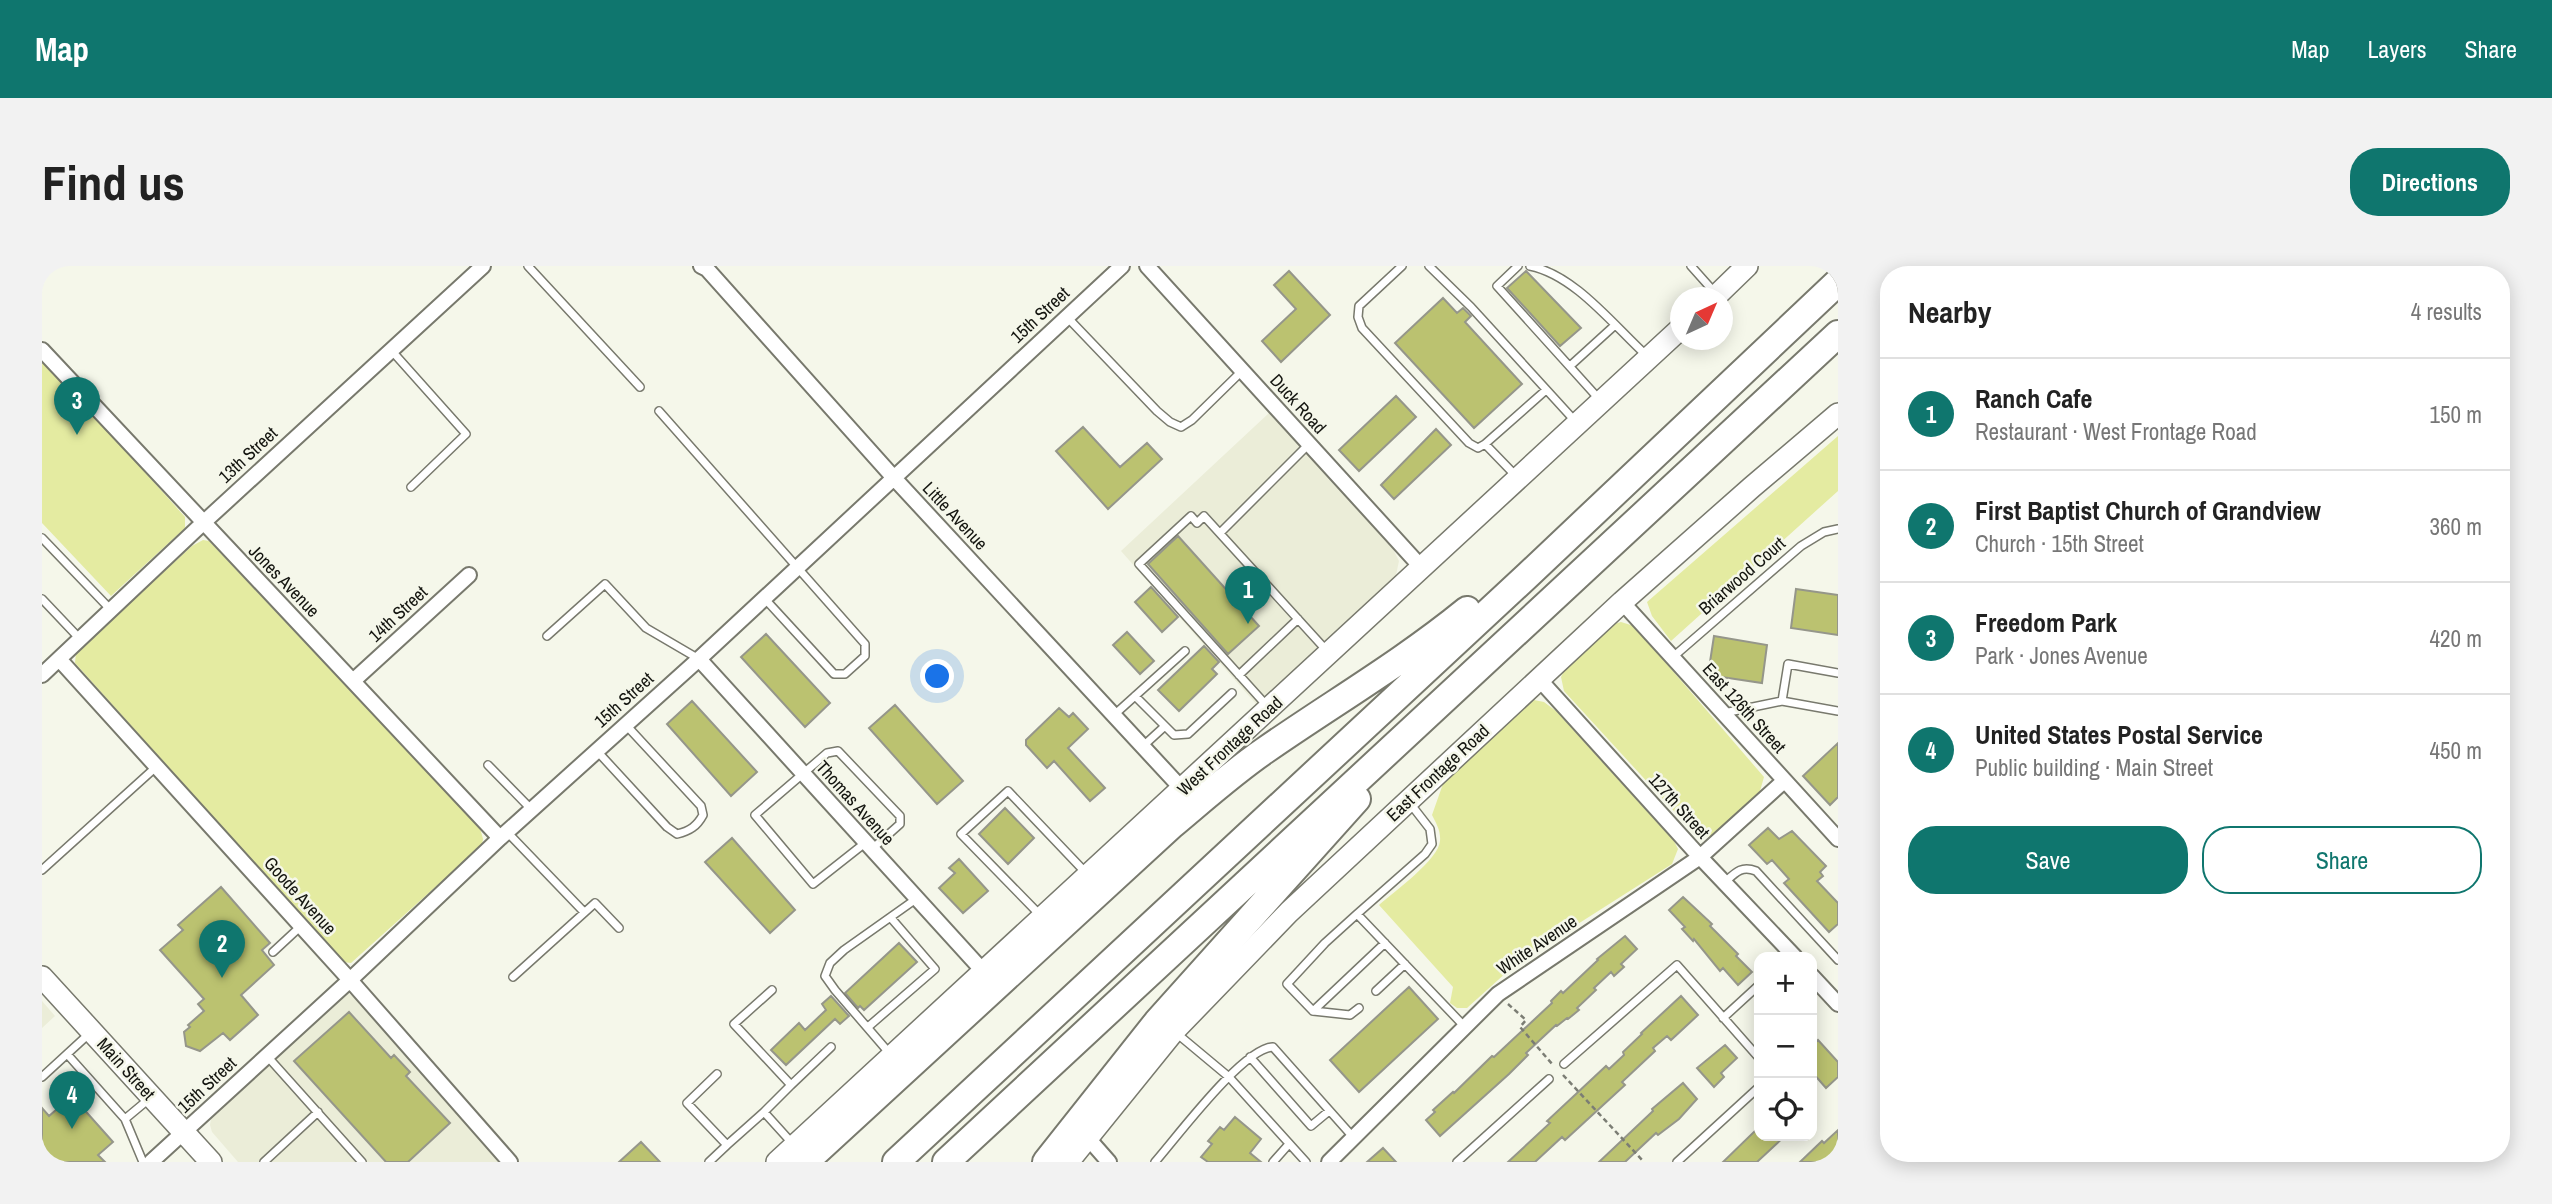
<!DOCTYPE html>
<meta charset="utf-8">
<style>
body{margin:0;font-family:"Archivo Narrow",sans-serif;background:#f2f2f2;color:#222}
.controls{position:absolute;right:21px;bottom:21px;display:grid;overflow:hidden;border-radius:14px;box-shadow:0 4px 18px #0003}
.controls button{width:63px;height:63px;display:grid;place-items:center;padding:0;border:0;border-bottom:2px solid #e0e0e0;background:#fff;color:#222;font:35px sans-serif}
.compass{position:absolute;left:1628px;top:21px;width:63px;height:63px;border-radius:50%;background:#fff;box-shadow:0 4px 18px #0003;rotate:44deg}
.you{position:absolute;left:896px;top:411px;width:24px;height:24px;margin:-18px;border:5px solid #fff;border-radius:50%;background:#1a73e8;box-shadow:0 0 0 10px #1a73e833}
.badge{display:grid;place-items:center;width:46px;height:46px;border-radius:50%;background:#0f766e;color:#fff;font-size:23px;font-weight:700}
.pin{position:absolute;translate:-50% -58px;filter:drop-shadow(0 2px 4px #0008)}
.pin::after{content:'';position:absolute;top:37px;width:24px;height:21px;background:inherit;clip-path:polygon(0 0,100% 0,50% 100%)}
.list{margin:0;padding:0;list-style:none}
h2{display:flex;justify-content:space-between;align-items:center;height:91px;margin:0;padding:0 28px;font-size:30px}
h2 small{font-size:23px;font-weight:400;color:#767676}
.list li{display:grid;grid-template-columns:46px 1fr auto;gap:21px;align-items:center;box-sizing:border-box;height:112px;padding:0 28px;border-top:2px solid #e0e0e0}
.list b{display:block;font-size:26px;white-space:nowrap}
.list p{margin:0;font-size:23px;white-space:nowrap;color:#767676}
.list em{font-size:23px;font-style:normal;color:#767676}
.actions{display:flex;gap:14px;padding:21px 28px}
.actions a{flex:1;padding:16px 0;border:2px solid #0f766e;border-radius:28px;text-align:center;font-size:24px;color:#0f766e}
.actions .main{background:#0f766e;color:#fff}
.icon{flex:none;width:38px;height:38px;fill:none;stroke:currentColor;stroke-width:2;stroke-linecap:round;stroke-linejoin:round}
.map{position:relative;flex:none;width:1796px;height:896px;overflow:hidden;border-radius:28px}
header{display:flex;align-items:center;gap:42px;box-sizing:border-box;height:98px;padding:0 35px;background:#0f766e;color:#fff}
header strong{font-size:33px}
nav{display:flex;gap:38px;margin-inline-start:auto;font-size:24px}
.intro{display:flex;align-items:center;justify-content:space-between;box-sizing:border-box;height:168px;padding:0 42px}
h1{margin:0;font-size:49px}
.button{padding:18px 32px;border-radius:28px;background:#0f766e;color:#fff;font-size:24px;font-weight:700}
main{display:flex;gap:42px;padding:0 42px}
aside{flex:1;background:#fff;border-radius:28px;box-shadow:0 4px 18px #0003}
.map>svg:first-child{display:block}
</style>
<header>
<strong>Map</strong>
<nav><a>Map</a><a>Layers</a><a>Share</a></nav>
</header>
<div class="intro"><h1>Find us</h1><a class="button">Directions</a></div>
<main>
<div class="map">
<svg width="1796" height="896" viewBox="0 0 1796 896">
<rect width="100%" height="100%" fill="#f5f7ea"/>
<path fill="#ebedd8" d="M1227 147 1350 281 1357 295 1354 309 1215 439 1079 285Z
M305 727 311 730 462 896H196L170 866 168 859 170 848Z
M0 735 13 750 0 762Z"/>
<path fill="#e4eba1" d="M0 91 143 251V262L69 330 0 257Z
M1796 170V225L1629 375 1610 350 1605 336Z
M161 274 167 275 438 562 441 573 440 579 309 697 301 696 33 397 34 386 150 280Z
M1579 356 1592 360 1722 511 1718 525 1669 570 1661 571 1653 568 1522 425 1519 411 1523 403 1572 358Z
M1492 434 1502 436 1514 445 1632 575 1636 583 1630 598 1476 696 1425 742H1415L1408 737 1411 721 1337 639C1352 626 1397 593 1398 575 1399 565 1394 557 1390 549L1402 515Z"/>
<path fill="#bbc270" stroke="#95968a" stroke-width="2" d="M1247 5 1288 49 1239 96 1220 75 1254 43 1232 19Z
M1484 5 1539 62 1518 80 1465 22Z
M1401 32 1415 47 1421 42 1429 50 1423 56 1480 118 1432 162 1353 77Z
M1354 130 1374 151 1317 205 1297 184Z
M1041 161 1078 201 1105 177 1120 193 1066 243 1014 185Z
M1394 163 1409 179 1352 233 1339 219Z
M1136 270 1217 360 1186 388 1106 298Z
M1109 321 1136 351 1120 366 1093 336Z
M1754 323 1796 329V369L1749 362Z
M1085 366 1112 395 1098 408 1071 379Z
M724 368 788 437 763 461 699 391Z
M1672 370 1725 379 1720 417 1666 409Z
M1162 380 1177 396 1170 403 1175 408 1137 445 1116 424Z
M650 435 715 506 689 530 625 458Z
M853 439 921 515 895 538 827 462Z
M1017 442 1027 451 1031 447 1046 463 1026 482 1063 522 1048 535 1012 495 1005 502 984 479V474Z
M1796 477V531L1788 539 1761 510Z
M963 542 992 572 966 598 937 568Z
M1726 562 1737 573 1750 565 1784 600 1778 606 1781 610 1775 615 1796 637V658L1787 666 1742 617 1747 613 1730 594 1725 598 1707 579Z
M690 572 753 644 728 667 663 596Z
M917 593 946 625 921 647 897 622 913 607 907 602Z
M179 621 228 677 220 684 232 699 199 729 216 749 188 774 181 767 158 785 144 780 142 766 148 761 146 759 162 745 156 738 162 733 118 684 141 664 136 659Z
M1641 631 1670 658 1668 660 1696 688 1694 690 1710 706 1696 719 1681 702 1678 705 1652 673 1651 675 1640 663 1643 661 1627 644Z
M1583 670 1595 683 1579 698 1582 701 1572 710 1569 706 1552 722 1554 724 1535 742 1537 744 1526 753 1525 752 1515 760 1514 759 1484 787 1486 789 1467 808 1398 870 1384 854 1393 846 1391 844 1411 826 1412 827 1450 790 1452 791 1510 737 1509 735 1519 725 1521 727 1556 694 1555 693Z
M857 677 875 696 822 744 818 740 816 742 803 727Z
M1367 721 1396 753 1317 826 1288 794Z
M789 730 807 750 798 758 793 753 744 799 729 784 757 757 763 764 784 744 780 738Z
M1639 730 1656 749 1629 774 1625 770 1611 782 1613 785 1580 816 1583 819 1523 874 1520 871 1493 896H1466L1508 857 1505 855 1564 800 1567 803 1582 789 1581 786 1600 768 1599 767Z
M307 746 349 792 352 789 368 806 364 810 408 857 366 896H344L252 795Z
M1776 774 1796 796V811L1784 822 1770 806V780Z
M1683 779 1695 792 1679 807 1682 811 1672 821 1655 802Z
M1641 817 1655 833 1637 853 1616 869 1614 867 1583 896H1557L1611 845 1610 843Z
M30 830 71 876 56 889 63 896H0V842L7 850Z
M1193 851 1219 873 1208 887 1219 896H1166L1159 891 1170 878 1166 875 1178 861 1182 864Z
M1717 861V870H1743L1715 896H1681Z
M1796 864V896H1758L1780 875 1782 877Z
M599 876 618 896H577Z
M1341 882 1354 896H1325Z"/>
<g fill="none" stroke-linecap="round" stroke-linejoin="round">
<g stroke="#78796d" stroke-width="10">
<path id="lane" d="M486 0 598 121
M1360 0 1317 40 1316 51 1320 62 1427 177 1436 182 1443 178 1504 124
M1387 0 1429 41 1533 155
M1476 0 1455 20 1557 133
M1488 0C1533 9 1571 59 1605 90
M1649 0 1674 28
M1025 51 1115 145 1128 156 1139 161 1150 154 1200 105
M349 84 424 168 369 221
M1528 100 1572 60
M617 145 823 378V390L803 408H792L723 333
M1443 178 1474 210
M1178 267 1267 178
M0 272 69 344
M0 333 38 373
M505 370 563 318 604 362 657 393
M1631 391 1759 280 1782 266 1796 263
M1796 407 1746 398 1740 435 1796 445
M1197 409 1256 353
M1093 430 1132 469 1146 468 1190 427
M1226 441 1097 298 1149 250 1155 257 1162 250 1285 385
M1682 447 1740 435
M1072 449 1143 385
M1100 481 1123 460
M555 485 625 561 635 568C648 565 655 560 661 549L659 540 584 459
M446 499 489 543
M1367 536 1388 563 1390 578 1383 588 1315 648 1423 761
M465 566 542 646
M823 577 771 618 713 549 785 487 796 485 858 550V558L830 583
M0 604 114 501
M1682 617C1693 607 1699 599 1714 605L1796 694
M1315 648 1283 677 1245 718 1271 745 1343 677
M999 650 919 568 966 525 1045 608
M231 686 259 660
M471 711 553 637 577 662
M730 724 692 758 749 819 722 846 750 877
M1334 725 1363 698
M1271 745 1308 749 1317 742
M1681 752 1717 719
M826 761 893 703 849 652
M1133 766 1187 811 1264 896
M25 788 83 853 101 896
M849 789 793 724 783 710 788 697 802 684 874 633
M225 790 320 896
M1208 791 1269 860 1287 845
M1522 798 1635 699 1717 792
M675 808 645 837 685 879 722 846
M0 811 49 766
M749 819 789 781
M83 853 107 833
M222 896 276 846
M667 896 685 879
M1113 896C1135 871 1201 782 1231 781L1311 871
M1231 896 1247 878
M1415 896 1507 813
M1635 896 1717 821"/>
</g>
<g stroke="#78796d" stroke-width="18">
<path id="street" d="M659 0 665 3 852 212 1141 524
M1105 0 1380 302
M0 84 458 572
M1580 336 1796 573
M17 393 308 714 468 896
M657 393 941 705
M0 409 161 257 441 0
M1497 413 1658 591 1753 691
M311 415 427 309
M1770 710 1796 738
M1045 871 1067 896
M109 896 308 714 458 572 657 393 1080 0
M1287 896 1456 728 1658 591 1742 515"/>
</g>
<g stroke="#78796d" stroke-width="24">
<path id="secondary" d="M1672 32 1705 0
M0 711 169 896
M735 896 1638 63
M1026 896 1132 765 1247 646 1580 336 1710 221 1796 148"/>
</g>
<g stroke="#78796d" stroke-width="30">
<path id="highway" d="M763 896 1130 559C1160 534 1190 507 1222 485 1291 437 1360 397 1425 344
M854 896 1486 309 1796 16
M904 896 1796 68
M1004 896 1115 756 1315 533"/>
</g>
<path stroke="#7b7d74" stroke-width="2.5" stroke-dasharray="5 3.5" stroke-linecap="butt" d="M1466 738 1484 754 1478 761 1511 799
M1521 809 1602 896"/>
<use href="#lane" stroke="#fff" stroke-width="7"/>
<use href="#street" stroke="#fff" stroke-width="14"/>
<use href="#secondary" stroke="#fff" stroke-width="21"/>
<use href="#highway" stroke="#fff" stroke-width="26"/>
</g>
<g text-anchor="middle" stroke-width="5" stroke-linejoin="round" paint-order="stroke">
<g font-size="18" fill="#141510" stroke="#f5f7ea">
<text transform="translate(998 49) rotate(-43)" y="6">15th Street</text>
<text transform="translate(1256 138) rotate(48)" y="6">Duck Road</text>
<text transform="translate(206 189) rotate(-43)" y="6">13th Street</text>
<text transform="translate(913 250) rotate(47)" y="6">Little Avenue</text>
<text transform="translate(1700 310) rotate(-41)" y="6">Briarwood Court</text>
<text transform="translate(242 315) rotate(46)" y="6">Jones Avenue</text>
<text transform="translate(356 348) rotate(-43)" y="6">14th Street</text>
<text transform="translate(582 434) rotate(-42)" y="6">15th Street</text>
<text transform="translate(1702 442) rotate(48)" y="6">East 126th Street</text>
<text transform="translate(1188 480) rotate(-43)" y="6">West Frontage Road</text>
<text transform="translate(1396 507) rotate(-43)" y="6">East Frontage Road</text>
<text transform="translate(813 537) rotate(48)" y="6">Thomas Avenue</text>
<text transform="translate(1637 540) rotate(48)" y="6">127th Street</text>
<text transform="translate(258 630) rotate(48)" y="6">Goode Avenue</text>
<text transform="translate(1495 679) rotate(-34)" y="6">White Avenue</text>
<text transform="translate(84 803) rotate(48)" y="6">Main Street</text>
<text transform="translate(165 819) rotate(-43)" y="6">15th Street</text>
</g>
</g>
</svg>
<div class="controls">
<button>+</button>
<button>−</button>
<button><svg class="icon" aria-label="locate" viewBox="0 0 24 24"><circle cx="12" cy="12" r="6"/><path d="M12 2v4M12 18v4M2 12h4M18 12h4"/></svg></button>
</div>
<svg class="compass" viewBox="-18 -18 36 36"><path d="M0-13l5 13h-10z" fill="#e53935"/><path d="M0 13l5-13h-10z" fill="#767676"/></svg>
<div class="you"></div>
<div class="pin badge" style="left:1206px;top:358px">1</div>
<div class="pin badge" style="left:180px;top:712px">2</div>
<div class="pin badge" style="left:35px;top:169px">3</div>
<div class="pin badge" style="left:30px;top:863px">4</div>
</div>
<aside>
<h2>Nearby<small>4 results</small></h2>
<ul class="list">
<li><span class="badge">1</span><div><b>Ranch Cafe</b><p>Restaurant · West Frontage Road</p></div><em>150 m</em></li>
<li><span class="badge">2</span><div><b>First Baptist Church of Grandview</b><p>Church · 15th Street</p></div><em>360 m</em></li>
<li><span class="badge">3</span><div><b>Freedom Park</b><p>Park · Jones Avenue</p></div><em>420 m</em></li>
<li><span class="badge">4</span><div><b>United States Postal Service</b><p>Public building · Main Street</p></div><em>450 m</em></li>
</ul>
<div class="actions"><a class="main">Save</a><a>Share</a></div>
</aside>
</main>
